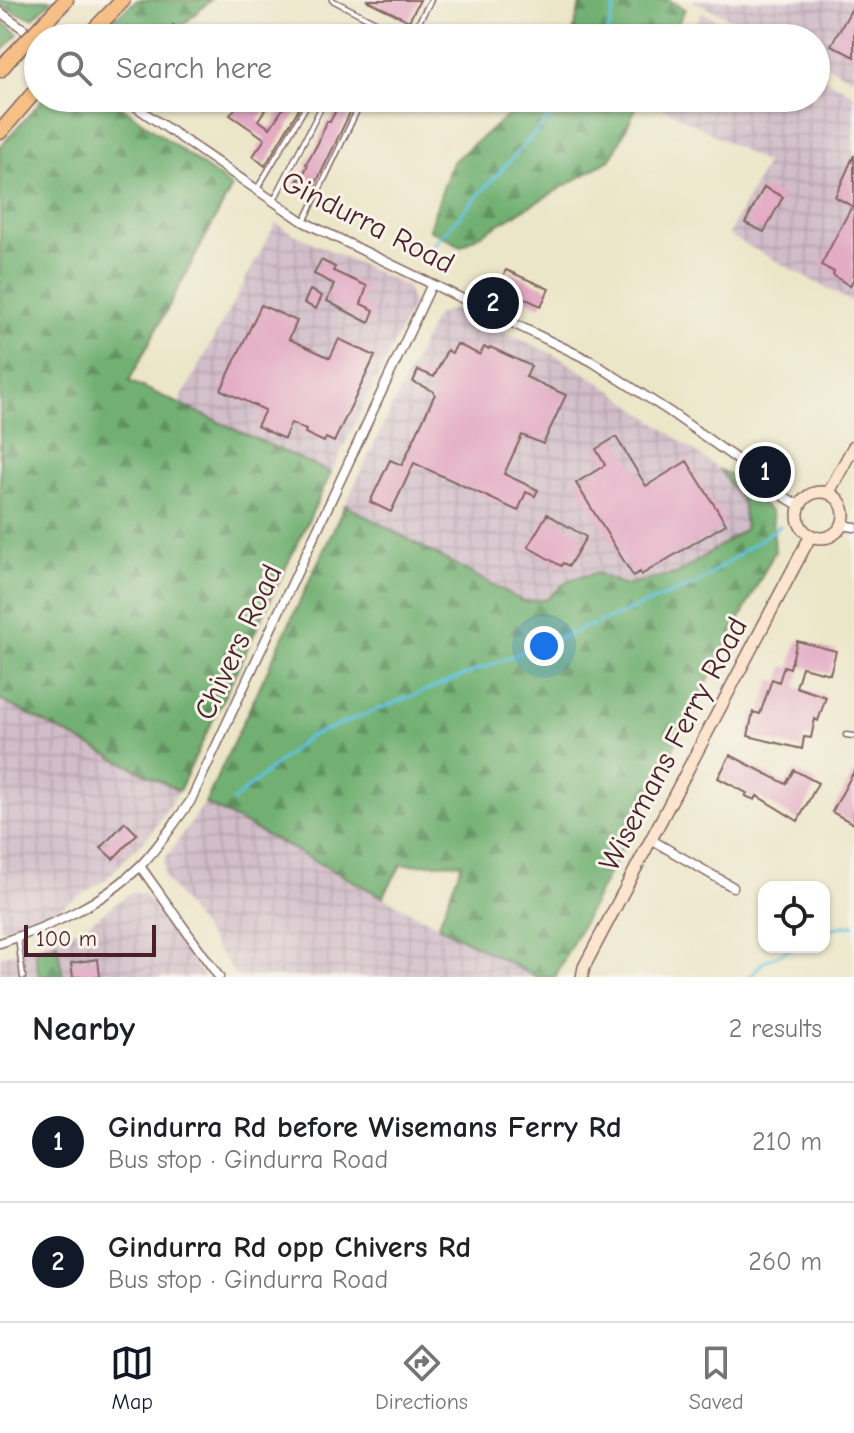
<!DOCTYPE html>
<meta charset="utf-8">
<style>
body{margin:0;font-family:"Comic Neue",sans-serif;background:#f6f6f6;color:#202124}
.controls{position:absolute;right:24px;bottom:24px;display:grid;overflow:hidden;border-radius:16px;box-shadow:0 2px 6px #0004}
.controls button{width:72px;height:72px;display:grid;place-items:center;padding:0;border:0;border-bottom:2px solid #e0e0e0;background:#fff;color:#202124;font:40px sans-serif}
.scale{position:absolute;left:24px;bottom:20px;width:132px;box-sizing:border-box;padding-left:8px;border:4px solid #4a1f2b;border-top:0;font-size:22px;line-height:28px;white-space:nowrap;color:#4a1f2b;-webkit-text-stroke:6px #f7f3e8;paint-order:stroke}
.you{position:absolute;left:544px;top:646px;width:28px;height:28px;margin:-20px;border:6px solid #fff;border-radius:50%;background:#1a73e8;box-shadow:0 0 0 12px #1a73e833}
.badge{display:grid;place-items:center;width:52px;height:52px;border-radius:50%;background:#111827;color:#fff;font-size:26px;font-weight:700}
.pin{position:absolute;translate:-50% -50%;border:4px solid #fff;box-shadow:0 2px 8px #0006}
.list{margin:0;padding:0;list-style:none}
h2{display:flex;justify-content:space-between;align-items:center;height:104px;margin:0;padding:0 32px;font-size:34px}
h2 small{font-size:26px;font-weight:400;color:#757577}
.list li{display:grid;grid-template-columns:52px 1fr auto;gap:24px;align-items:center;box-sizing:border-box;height:120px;padding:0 32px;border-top:2px solid #e0e0e0}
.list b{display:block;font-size:30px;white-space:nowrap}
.list p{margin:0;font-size:26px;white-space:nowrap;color:#757577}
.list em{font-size:26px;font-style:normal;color:#757577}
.icon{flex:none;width:44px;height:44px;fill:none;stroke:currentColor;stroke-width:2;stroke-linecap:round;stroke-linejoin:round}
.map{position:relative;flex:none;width:854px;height:977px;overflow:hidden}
.search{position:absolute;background:#fff;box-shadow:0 2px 6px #0004;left:24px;right:24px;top:24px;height:88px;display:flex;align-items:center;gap:20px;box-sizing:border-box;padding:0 28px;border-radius:44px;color:#757577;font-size:30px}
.sheet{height:344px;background:#fff}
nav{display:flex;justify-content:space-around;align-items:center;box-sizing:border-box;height:112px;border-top:2px solid #e0e0e0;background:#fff;font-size:22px;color:#757577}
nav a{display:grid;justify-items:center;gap:4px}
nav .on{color:#111827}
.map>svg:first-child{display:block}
</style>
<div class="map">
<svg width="854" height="977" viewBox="0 0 854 977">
<defs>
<pattern id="industrial-grid" width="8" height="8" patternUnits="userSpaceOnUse" patternTransform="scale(2)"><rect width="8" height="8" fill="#d1bdc9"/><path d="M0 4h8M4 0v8" fill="none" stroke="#b5a2ad"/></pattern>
<pattern id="forest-firs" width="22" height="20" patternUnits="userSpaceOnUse" patternTransform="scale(2)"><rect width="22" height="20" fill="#71b072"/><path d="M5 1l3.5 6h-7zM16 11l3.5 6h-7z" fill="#5f8f5e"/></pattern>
</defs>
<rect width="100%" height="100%" fill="#f7f3e8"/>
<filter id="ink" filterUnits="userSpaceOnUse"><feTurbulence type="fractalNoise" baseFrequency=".0125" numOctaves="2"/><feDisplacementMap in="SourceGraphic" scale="16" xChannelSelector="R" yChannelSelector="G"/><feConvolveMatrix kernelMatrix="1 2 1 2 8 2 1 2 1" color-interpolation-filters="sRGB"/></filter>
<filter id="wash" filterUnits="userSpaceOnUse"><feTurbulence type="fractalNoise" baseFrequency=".006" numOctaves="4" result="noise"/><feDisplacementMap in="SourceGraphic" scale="32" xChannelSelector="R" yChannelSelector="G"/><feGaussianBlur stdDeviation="1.8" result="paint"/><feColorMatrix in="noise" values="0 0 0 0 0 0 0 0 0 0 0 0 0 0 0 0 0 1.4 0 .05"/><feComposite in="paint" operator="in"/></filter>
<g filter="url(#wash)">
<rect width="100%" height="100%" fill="#ece6c9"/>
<path fill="url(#industrial-grid)" d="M692 0H854V79L816 60V38H770Z
M702 12 750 38H688Z
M816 74 854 94V303L728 235 766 163 653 102 655 98H816Z
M276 223 290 232 406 286 413 304 331 473 179 403Z
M455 309 559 357 613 391 720 470 743 504 745 529 679 573 624 585 595 573 569 580 547 599 524 602 345 505 436 315Z
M0 700 179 791 150 834 105 880 54 911 0 929Z
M205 803 438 926 536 977H237L164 876V860Z
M130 893 144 894 204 977H0V956L24 951 88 924Z"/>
<path fill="url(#forest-firs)" stroke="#5e684e" stroke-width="2" d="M0 0H52L33 18 0 7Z
M137 0H211L168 38H89Z
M581 0H669L685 9 671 38H572Z
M0 20 18 34 0 54Z
M44 98H110L232 187 129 381 331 473 179 791 0 700V147Z
M529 98H641L611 159 461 246 429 229 452 162Z
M720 470 729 474 772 513 775 551 555 977H536L438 926 462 863 401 865 383 897 205 803 345 505 524 602 547 599 569 580 596 573 624 585 679 573 745 529 743 504Z
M57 943 63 977H39L35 951Z"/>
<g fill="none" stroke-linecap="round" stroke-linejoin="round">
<path stroke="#61c2df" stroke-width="3" d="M606 38 617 0
M426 253 567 98
M233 801 308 737 696 584 780 526
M824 933 837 927 854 925
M750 977 763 962 795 947"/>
</g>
<g id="blocks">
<path fill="#e3abc4" d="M366 0H420L409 21Z
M854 5V57L831 45Z
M173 25 192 38H164Z
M226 98H239L249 103 251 100 265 110 258 120 270 128 290 98H305L265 166 253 156 265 139 230 115 237 106Z
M342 98H357L311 194 305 192 294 187 298 179 300 180 308 165 306 164 318 143 327 121 330 122 337 108 335 106 338 99Z
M398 98H426L421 108Z
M854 155V278L850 286 833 275 834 272 821 265 852 206 835 197Z
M764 187 783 197 764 232 745 223Z
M321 260 335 267 333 271 367 286 361 304 374 310 369 323 327 301 334 284 314 274Z
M506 270 549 289 541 306 498 286Z
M310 290 322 296 316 309 304 303Z
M261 305 297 321 289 339 330 358 339 339 375 356 334 442 326 438 324 442 305 433 306 430 291 423 284 439 257 426 265 410 221 390Z
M457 344 480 355 484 347 489 349 490 347 531 366 526 377 566 395 543 444 522 435 504 474 538 490 535 496 526 492 518 511 414 463 391 512 370 502 390 460 402 465 435 394 433 391 413 382 418 370 434 377 447 350 452 353Z
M616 437 646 486 687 461 726 524 641 575 640 572 633 576 576 483 605 465 596 449Z
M547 514 586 537 569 566 563 563 561 566 528 547Z
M797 641 836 651 830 674 802 667 796 687 826 697 818 721 815 719 811 738 804 737 802 749 748 736 753 712 760 714 772 679 779 682 784 666 790 668Z
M730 755 786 784 794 770 818 783 798 821 757 796 755 800 745 796 747 793 718 778Z
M854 771V824L832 812Z
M125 822 137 834 113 859 101 848Z
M98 959 100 977H73L71 963Z"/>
</g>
</g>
<g filter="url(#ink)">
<use href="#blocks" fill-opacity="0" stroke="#836562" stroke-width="2"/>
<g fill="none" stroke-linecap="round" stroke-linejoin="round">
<g stroke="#836562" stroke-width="7">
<path id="lane" d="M332 0 407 38
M410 38 431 0
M257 189 311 98
M273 202 326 98
M304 222 363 98
M846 735 854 736
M18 937 23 977"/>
</g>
<g stroke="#836562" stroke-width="11">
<path id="street" d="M0 12 35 37
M123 98 304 222 591 361 670 412 735 458 770 488 800 506
M842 525 854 527
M650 839 733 887
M140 866 219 977
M0 943C51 926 102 904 140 866 159 847 174 823 190 802L432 284"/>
</g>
<g stroke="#836562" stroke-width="14">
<path id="secondary" d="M798 515a23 23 0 1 1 46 0a23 23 0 1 1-46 0Z
M829 492 854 446
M582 977 584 967 811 535"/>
</g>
<g stroke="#836562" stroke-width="17">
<path id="highway" d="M41 26 66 0
M86 38 123 0
M0 70 11 57
M0 132 38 88"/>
</g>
<use href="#lane" stroke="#fff" stroke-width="4"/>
<use href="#street" stroke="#fff" stroke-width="8"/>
<use href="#secondary" stroke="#fbe5cf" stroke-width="11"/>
<use href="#highway" stroke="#f5bf86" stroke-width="14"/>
<g stroke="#836562" stroke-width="17" stroke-linecap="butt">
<path id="highway-bridge" d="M11 57 41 26"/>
</g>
<use href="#highway-bridge" stroke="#f5bf86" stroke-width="14"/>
</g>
</g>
<g text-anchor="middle" stroke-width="6" stroke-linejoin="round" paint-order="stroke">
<g font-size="30" fill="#4a1f2b" stroke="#f7f3e8">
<text transform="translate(368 222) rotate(27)" y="10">Gindurra Road</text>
<text transform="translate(238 642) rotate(-65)" y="10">Chivers Road</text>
<text transform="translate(673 744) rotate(-62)" y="10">Wisemans Ferry Road</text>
</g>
</g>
</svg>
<div class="controls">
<button><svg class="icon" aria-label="locate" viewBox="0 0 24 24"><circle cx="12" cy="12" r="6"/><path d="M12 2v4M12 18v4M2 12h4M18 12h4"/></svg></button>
</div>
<div class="scale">100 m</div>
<div class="you"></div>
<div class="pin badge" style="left:765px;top:472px">1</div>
<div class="pin badge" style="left:493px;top:303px">2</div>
<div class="search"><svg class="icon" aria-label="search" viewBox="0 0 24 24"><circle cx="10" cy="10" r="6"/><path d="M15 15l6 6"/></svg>Search here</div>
</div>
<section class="sheet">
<h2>Nearby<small>2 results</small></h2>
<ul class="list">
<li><span class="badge">1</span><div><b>Gindurra Rd before Wisemans Ferry Rd</b><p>Bus stop · Gindurra Road</p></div><em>210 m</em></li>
<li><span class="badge">2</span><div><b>Gindurra Rd opp Chivers Rd</b><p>Bus stop · Gindurra Road</p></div><em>260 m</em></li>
</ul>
</section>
<nav>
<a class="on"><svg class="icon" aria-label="map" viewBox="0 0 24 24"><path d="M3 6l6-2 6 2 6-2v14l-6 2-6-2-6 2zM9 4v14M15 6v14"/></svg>Map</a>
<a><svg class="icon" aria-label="directions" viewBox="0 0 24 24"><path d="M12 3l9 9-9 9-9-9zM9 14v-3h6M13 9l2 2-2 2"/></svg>Directions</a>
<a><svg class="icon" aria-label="saved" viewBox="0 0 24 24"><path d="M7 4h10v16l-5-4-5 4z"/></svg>Saved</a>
</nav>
